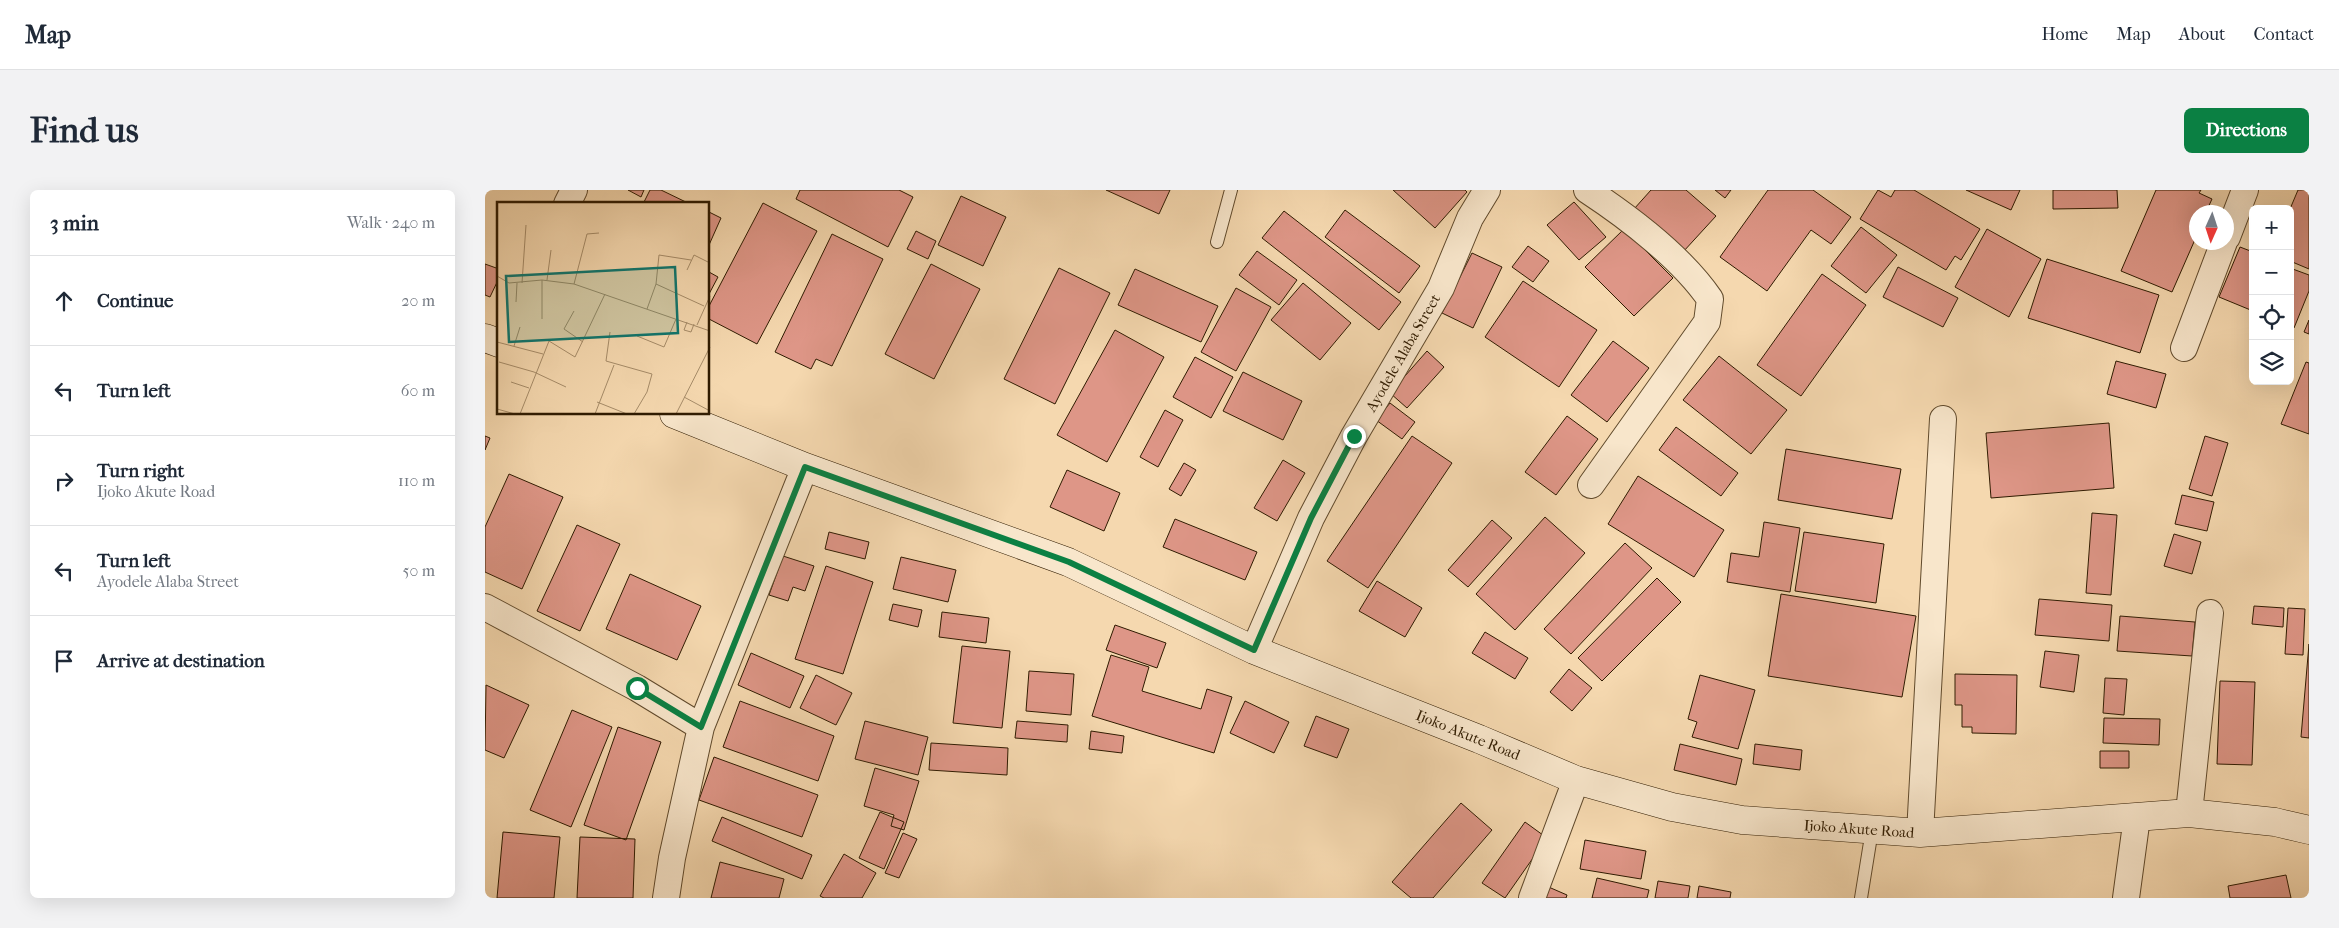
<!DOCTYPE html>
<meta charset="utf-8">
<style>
body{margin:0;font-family:"IM FELL French Canon",serif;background:#f2f2f3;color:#1f2937}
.controls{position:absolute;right:15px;top:15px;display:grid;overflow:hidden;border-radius:8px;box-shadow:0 5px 20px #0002}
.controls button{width:45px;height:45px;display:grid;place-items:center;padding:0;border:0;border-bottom:1px solid #e0e1e3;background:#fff;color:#1f2937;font:25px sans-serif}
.compass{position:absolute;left:1704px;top:15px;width:45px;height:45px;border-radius:50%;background:#fff;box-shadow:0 5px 20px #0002;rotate:183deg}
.stop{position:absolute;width:15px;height:15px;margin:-11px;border:4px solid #0b8043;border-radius:50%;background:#fff}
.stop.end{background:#0b8043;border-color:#fff;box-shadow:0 1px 5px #0008}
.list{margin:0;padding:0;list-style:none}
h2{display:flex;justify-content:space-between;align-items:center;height:65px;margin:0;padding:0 20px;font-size:21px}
h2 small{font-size:16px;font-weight:400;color:#747a83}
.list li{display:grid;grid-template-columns:32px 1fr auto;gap:15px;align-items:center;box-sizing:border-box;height:90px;padding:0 20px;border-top:1px solid #e0e1e3}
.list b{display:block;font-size:19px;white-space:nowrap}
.list p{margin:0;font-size:16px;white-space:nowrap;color:#747a83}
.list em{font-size:16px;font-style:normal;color:#747a83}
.icon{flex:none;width:28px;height:28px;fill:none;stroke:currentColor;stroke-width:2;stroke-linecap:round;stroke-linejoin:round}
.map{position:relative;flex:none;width:1824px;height:708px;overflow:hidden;border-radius:8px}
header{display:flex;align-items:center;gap:30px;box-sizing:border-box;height:70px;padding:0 25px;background:#fff;border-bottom:1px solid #e0e1e3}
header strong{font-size:24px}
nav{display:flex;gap:28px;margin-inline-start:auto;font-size:18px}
.intro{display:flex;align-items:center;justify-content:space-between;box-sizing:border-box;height:120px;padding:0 30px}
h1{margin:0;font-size:35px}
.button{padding:12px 22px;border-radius:8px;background:#0b8043;color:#fff;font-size:18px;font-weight:700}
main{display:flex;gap:30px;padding:0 30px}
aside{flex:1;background:#fff;border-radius:8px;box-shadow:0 5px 20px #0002}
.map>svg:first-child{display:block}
</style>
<header>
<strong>Map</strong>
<nav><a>Home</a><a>Map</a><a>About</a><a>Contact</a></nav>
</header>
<div class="intro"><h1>Find us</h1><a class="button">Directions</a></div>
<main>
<aside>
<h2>3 min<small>Walk · 240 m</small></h2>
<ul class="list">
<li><svg class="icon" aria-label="ahead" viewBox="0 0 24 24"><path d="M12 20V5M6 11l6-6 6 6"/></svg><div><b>Continue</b></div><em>20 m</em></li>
<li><svg class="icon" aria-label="left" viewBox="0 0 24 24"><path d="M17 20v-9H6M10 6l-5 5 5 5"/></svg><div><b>Turn left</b></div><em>60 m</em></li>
<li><svg class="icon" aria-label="right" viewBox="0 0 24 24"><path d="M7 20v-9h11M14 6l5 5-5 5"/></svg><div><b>Turn right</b><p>Ijoko Akute Road</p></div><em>110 m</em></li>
<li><svg class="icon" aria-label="left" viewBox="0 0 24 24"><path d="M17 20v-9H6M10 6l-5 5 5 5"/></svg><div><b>Turn left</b><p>Ayodele Alaba Street</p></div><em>50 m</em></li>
<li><svg class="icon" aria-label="arrive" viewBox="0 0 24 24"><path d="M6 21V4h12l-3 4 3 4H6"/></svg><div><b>Arrive at destination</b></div></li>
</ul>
</aside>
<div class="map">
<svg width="1824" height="708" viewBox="0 0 1824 708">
<rect width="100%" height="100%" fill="#f5d8af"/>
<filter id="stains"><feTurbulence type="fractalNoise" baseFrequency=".004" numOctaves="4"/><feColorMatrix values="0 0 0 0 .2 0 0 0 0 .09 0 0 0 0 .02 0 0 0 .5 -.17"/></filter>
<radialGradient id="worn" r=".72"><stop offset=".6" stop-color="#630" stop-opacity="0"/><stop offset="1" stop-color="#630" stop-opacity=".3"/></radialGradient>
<path fill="#de9687" stroke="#2f1b01" d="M143 0H159L156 7Z
M165 0H176L205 14H158Z
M315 0H414L428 7 403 57 311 9Z
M621 0H685L674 24Z
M908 0H980L982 2 950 38Z
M1166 0H1201L1231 26 1198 62 1149 19Z
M1230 0H1246L1240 8Z
M1283 0H1328L1366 27 1346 54 1326 40 1282 101 1235 67Z
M1393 0 1406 7 1410 0H1429L1495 39 1476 70 1470 66 1461 80 1375 29Z
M1481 0H1535L1526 20Z
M1568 0H1632L1633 18 1568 19Z
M1671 0H1716L1714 3 1727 9 1721 22H1712V45L1687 102 1636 81Z
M1813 0H1824V79L1805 71V19Z
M476 6 521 27 498 76 453 55Z
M1089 12 1121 47 1094 70 1062 35Z
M278 13 332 41 272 154 224 129V116Z
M860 20 935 76 914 103 840 47Z
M799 21 916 112 894 140 777 48Z
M224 22 236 28 224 55Z
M1376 37 1412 65 1381 103 1346 76Z
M1139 39 1188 88 1149 126 1100 77Z
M1502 39 1556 69 1524 127 1470 97Z
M431 41 451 51 443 69 422 59Z
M347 44 398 69 347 176 331 169 326 179 290 162Z
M1043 56 1064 71 1048 92 1027 77Z
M1755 57 1768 62V121L1734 107Z
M772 61 812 90 794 115 754 85Z
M987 63 1017 77 988 138 957 123Z
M1562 69 1674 105 1655 163 1543 128Z
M0 74 14 79V88L5 107 0 105Z
M446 74 495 99 449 189 400 164Z
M1413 77 1473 108 1458 137 1398 107Z
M574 78 625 103 570 214 519 189Z
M1805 78 1824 85V101L1809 138 1805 137Z
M650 79 733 116 716 152 633 115Z
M224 82 233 87 224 104Z
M1337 84 1381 115 1316 206 1272 175Z
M1038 91 1112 140 1074 197 1000 147Z
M818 93 866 133 835 170 786 130Z
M751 98 786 117 751 181 716 162Z
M1824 130V144L1819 142Z
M630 140 679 167 622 272 572 245Z
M1128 151 1164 178 1122 232 1086 205Z
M942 161 959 177 922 218 905 203Z
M1234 166 1302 220 1266 264 1198 210Z
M710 167 748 187 726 228 688 207Z
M1631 171 1681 184 1671 218 1622 204Z
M1821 172 1824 173V244L1796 234Z
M758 182 817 211 798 250 738 221Z
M905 213 930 232 917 249 891 230Z
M680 220 698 230 673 277 655 267Z
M1082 226 1113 249 1071 305 1040 282Z
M1624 233 1629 298 1506 308 1501 243Z
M1191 237 1253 283 1236 306 1174 260Z
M0 246 5 248 0 260Z
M927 246 967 273 883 398 842 371Z
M1720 246 1743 253 1727 306 1704 299Z
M1301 259 1416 279 1407 329 1293 310Z
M798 270 820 283 792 331 769 318Z
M699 273 711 280 696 306 684 299Z
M582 280 635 303 619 341 565 317Z
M24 284 78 307 37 399 0 382V337Z
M1153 286 1239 340 1209 387 1123 334Z
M1697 305 1729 312 1722 341 1690 334Z
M1607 323 1632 325 1626 405 1601 403Z
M1060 327 1100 363 1030 440 991 404Z
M690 329 772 362 760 390 678 357Z
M1007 330 1027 348 983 397 963 380Z
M1279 332 1315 338 1305 402 1242 392 1246 363 1274 367Z
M92 335 135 354 95 441 52 421Z
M344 342 384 352 380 369 340 359Z
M1319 342 1399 354 1391 413 1310 401Z
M1689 344 1716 352 1707 384 1679 376Z
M1140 353 1167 378 1086 464 1059 439Z
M298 366 329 376 320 401 308 397 303 411 284 405Z
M416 367 471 380 463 412 408 399Z
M341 376 388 392 358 484 310 469Z
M145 384 216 416 192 470 121 439Z
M1172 388 1196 412 1117 491 1093 468Z
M892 391 937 418 920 447 874 421Z
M1296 404 1431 426 1417 507 1283 486Z
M1554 409 1627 415 1624 451 1550 445Z
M408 414 437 420 433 437 404 430Z
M1769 416 1799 418 1798 437 1767 434Z
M1803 418 1820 419 1818 465 1800 464Z
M457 422 504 428 501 453 454 447Z
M1635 426 1710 432 1707 466 1632 461Z
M630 435 681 453 672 478 621 460Z
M1000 442 1043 468 1030 489 987 463Z
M1824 454V548L1816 547Z
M477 456 525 461 517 538 468 533Z
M1560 461 1594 465 1589 502 1555 497Z
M266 463 319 486 305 518 253 495Z
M626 465 664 477 657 501 716 519 722 499 747 507 729 563 607 526Z
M1084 479 1107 498 1087 521 1065 502Z
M544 481 589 484 586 525 541 521Z
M1470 484 1532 485 1531 544 1487 543V537H1477V515H1470Z
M331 485 367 503 351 535 315 518Z
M1215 485 1270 500 1253 559 1207 547 1212 532 1203 529Z
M1620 488 1642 489 1639 525 1618 523Z
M1735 491 1770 492 1767 575 1732 574Z
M1 495 44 515 19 568 0 560Z
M255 511 349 546 333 591 238 557Z
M760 511 804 532 789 563 745 543Z
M87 520 127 537 86 637 45 620Z
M831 526 864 539 852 568 819 556Z
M1619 528 1675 529 1674 555 1618 553Z
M380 531 443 547 433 585 370 569Z
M532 531 583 535 582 552 530 548Z
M133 537 176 552 141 650 99 635Z
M606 541 639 546 637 563 604 559Z
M446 553 523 558 522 585 444 580Z
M1195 554 1257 569 1251 595 1189 580Z
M1270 554 1317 560 1315 580 1268 574Z
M1615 561H1644V578H1615Z
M229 567 333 605 317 647 214 610Z
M390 578 434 591 419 640 406 636 409 625 379 616Z
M976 613 1007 640 948 708H926L907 692Z
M395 622 419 632 399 679 374 668Z
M237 627 327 665 317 689 227 651Z
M1040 632 1062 648 1020 708 997 693Z
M18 642 75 647 69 708H12Z
M418 643 432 649 414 688 400 683Z
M95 647 150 649 148 708H92Z
M1100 650 1161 661 1156 689 1095 679Z
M359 664 391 683 377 708H339L335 706Z
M235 672 299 689 294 708H226Z
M1801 685 1806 708H1745L1743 696Z
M1112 688 1164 700 1162 708H1107Z
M1173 691 1205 696 1203 708H1170Z
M1059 695 1082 705 1081 708H1054Z
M1214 696 1246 702 1245 708H1212Z"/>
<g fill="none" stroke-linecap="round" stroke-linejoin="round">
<g stroke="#604a2c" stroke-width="14">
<path id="lane" d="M732 52 746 0
M1376 708 1387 640"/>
</g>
<g stroke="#604a2c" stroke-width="28">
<path id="street" d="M1102 0C1143 27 1197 68 1225 109L1222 132 1106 295
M82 14 89 0
M1742 47 1760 0
M1699 158 1739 52
M0 417 152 498 216 537
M769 460 826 328 869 246 956 98 985 28 1002 0
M1704 623 1725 423
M1435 643 1458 229
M181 708 187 668 216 537 320 277
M1047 708 1091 590
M1641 708 1652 627"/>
</g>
<g stroke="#2f1b01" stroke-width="29">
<path id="secondary" d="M0 148 14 153
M189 224 320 277 583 372 769 460 994 549 1091 590 1187 617 1257 630 1435 643 1704 623 1790 632 1824 640"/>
</g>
<use href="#lane" stroke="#f8e6cb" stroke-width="12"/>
<use href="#street" stroke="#f8e6cb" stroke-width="26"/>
<use href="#secondary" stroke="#f8e6cb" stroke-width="28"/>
</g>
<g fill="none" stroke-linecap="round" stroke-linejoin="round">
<path stroke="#0b8043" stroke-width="6" d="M152 498 216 537 320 277 584 372 769 460 826 328 869 246"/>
</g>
<g text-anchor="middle" stroke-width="4" stroke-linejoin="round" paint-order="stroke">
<g font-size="15" fill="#2f1b01" stroke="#f8e6cb">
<text transform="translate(918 163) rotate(-60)" y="5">Ayodele Alaba Street</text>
<text transform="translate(983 545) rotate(22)" y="5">Ijoko Akute Road</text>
<text transform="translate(1374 639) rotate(4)" y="5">Ijoko Akute Road</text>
</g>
</g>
<g transform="translate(12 12)">
<rect width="212" height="212" fill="#f5d8af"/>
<path fill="none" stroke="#a68c69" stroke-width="1" d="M190 68 197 53 213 61M0 74 12 81 45 78 77 82 213 129M50 78 54 48M25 81 29 23M77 82 90 32 102 31M159 82 207 104M19 100 20 81M150 107 159 82 162 53 194 58M77 109 67 127 86 140M45 117V78M190 120 187 128 194 130 197 122M200 123 213 94M113 130 109 159 155 172 150 190 137 212M140 134 167 145 179 117M0 140 46 152M17 144 23 125M2 160 37 170 69 185M14 180 32 186M187 195 213 209M100 200 130 212M0 207 18 212M23 212 52 139 78 155 108 92M98 212 117 163M179 212 213 145"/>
<path fill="#0f766e" fill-opacity="0.15" stroke="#0f766e" stroke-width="2.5" d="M178 65 181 131 12 140 9 74Z"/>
<rect width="212" height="212" fill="none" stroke="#2f1b01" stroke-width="2.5"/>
</g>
<rect width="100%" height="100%" filter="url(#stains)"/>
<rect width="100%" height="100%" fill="url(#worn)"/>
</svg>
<div class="controls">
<button>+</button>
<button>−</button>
<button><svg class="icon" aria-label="locate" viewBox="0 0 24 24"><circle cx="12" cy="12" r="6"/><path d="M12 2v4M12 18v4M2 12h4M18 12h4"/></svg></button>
<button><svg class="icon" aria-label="layers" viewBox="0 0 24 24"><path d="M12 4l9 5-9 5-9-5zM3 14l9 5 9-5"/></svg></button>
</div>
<svg class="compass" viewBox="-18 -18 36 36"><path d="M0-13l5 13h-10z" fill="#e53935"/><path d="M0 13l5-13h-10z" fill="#747a83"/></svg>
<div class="stop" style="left:152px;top:498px"></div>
<div class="stop end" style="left:869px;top:246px"></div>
</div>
</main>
